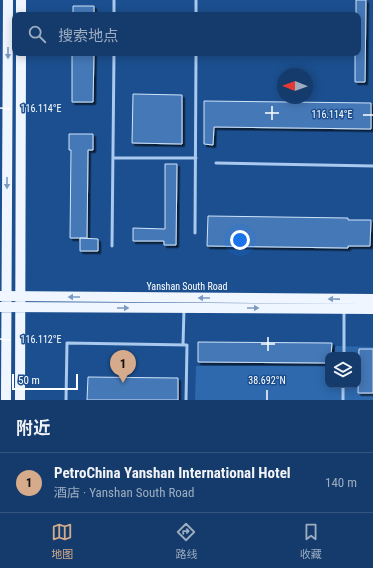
<!DOCTYPE html>
<html lang="zh">
<meta charset="utf-8">
<style>
body{margin:0;font-family:"Roboto Condensed","Noto Sans SC",sans-serif;background:#214673;color:#f1f3f6}
.controls{position:absolute;right:12px;bottom:12px;display:grid;overflow:hidden;border-radius:8px;box-shadow:0 2px 10px #0003}
.controls button{width:36px;height:36px;display:grid;place-items:center;padding:0;border:0;border-bottom:1px solid #33557e;background:#143b6b;color:#f1f3f6;font:20px sans-serif}
.compass{position:absolute;left:277px;top:68px;width:36px;height:36px;border-radius:50%;background:#143b6b;box-shadow:0 2px 10px #0003;rotate:271deg}
.scale{position:absolute;left:12px;bottom:10px;width:66px;box-sizing:border-box;padding-left:4px;border:2px solid #fff;border-top:0;font-size:11px;line-height:14px;white-space:nowrap;color:#fff;-webkit-text-stroke:3px #1b4f8f;paint-order:stroke}
.you{position:absolute;left:240px;top:240px;width:14px;height:14px;margin:-10px;border:3px solid #fff;border-radius:50%;background:#1a73e8;box-shadow:0 0 0 6px #1a73e833}
.badge{display:grid;place-items:center;width:26px;height:26px;border-radius:50%;background:#d6ab8b;color:#111;font-size:13px;font-weight:700}
.pin{position:absolute;translate:-50% -33px;filter:drop-shadow(0 1px 2px #0008)}
.pin::after{content:'';position:absolute;top:21px;width:14px;height:12px;background:inherit;clip-path:polygon(0 0,100% 0,50% 100%)}
.list{margin:0;padding:0;list-style:none}
h2{display:flex;justify-content:space-between;align-items:center;height:52px;margin:0;padding:0 16px;font-size:17px}
h2 small{font-size:13px;font-weight:400;color:#9dadc1}
.list li{display:grid;grid-template-columns:26px 1fr auto;gap:12px;align-items:center;box-sizing:border-box;height:60px;padding:0 16px;border-top:1px solid #33557e}
.list b{display:block;font-size:15px;white-space:nowrap}
.list p{margin:0;font-size:13px;white-space:nowrap;color:#9dadc1}
.list em{font-size:13px;font-style:normal;color:#9dadc1}
.icon{flex:none;width:22px;height:22px;fill:none;stroke:currentColor;stroke-width:2;stroke-linecap:round;stroke-linejoin:round}
.map{position:relative;flex:none;width:373px;height:400px;overflow:hidden}
.search{position:absolute;background:#143b6b;box-shadow:0 2px 10px #0003;left:12px;right:12px;top:12px;height:44px;display:flex;align-items:center;gap:10px;box-sizing:border-box;padding:0 14px;border-radius:8px;color:#9dadc1;font-size:15px}
.sheet{height:112px;background:#143b6b}
nav{display:flex;justify-content:space-around;align-items:center;box-sizing:border-box;height:56px;border-top:1px solid #33557e;background:#143b6b;font-size:11px;color:#9dadc1}
nav a{display:grid;justify-items:center;gap:2px}
nav .on{color:#d6ab8b}
.map>svg:first-child{display:block}
</style>
<div class="map">
<svg width="373" height="400" viewBox="0 0 373 400">
<defs>
<filter id="shadow"><feDropShadow dx="2.5" dy="2.5" stdDeviation="0" flood-color="#0009"/></filter>
</defs>
<rect width="100%" height="100%" fill="#1b4f8f"/>
<path fill="#2e69ad" d="M335 346 373 347V400H195L196 366H328V385H358V355H335Z"/>
<path fill="#4478b7" stroke="#cfe3fa" filter="url(#shadow)" d="M356 0H366L365 82H355V53H358V15H356Z
M73 6H94V15H73Z
M72 53H94L93 102H72Z
M133 94 182 95V144L132 143Z
M204 101 371 103V129L214 127 213 145 204 144Z
M69 134H93V150H88L87 238H70L71 150H69Z
M165 164H177L176 245H164V241H133V228L165 229Z
M208 216 348 218V220H371L370 246H348V248L207 246Z
M80 238 98 239V251H80Z
M198 342 332 343 331 355H328V363L198 362Z
M359 349H373V393H358Z
M88 377 178 378V400H87Z"/>
<g fill="none" stroke-linecap="round" stroke-linejoin="round">
<path stroke="#a9c9ee" stroke-width="3" d="M114 15V0
M196 15V0
M113 158H196
M216 163 373 166
M195 233 196 53
M112 246 114 53
M183 345 184 309
M344 355V311
M66 400 67 343 187 345 186 400
M343 400V385"/>
<path stroke="#f0f6ff" stroke-width="10" d="M21 15V0
M1 296 373 299
M0 307 373 309
M6 400 8 0
M20 400 21 53"/>
</g>
<defs><path id="oneway-solid" d="M-6-.8H1V-3.2L6.5 0L1 3.2V.8H-6Z"/></defs>
<g fill="#7b9ac1">
<use href="#oneway-solid" transform="translate(8 53) rotate(90)"/>
<use href="#oneway-solid" transform="translate(7 183) rotate(90)"/>
<use href="#oneway-solid" transform="translate(74 297) rotate(-180)"/>
<use href="#oneway-solid" transform="translate(204 298) rotate(-180)"/>
<use href="#oneway-solid" transform="translate(334 299) rotate(-179)"/>
<use href="#oneway-solid" transform="translate(123 308)"/>
<use href="#oneway-solid" transform="translate(253 308)"/>
</g>
<path fill="none" stroke="#fff" stroke-width="1.5" d="M0 108 10 109M265 113H279M363 115H373M272 120V106M0 339 10 340M261 344H275M268 351V337M267 400V390"/>
<g text-anchor="middle" stroke-width="3" stroke-linejoin="round" paint-order="stroke">
<g font-size="10" fill="#fff" stroke="#1b4f8f">
<text x="187" y="290">Yanshan South Road</text>
</g>
</g>
<g font-size="10" text-anchor="middle" fill="#fff" stroke="#1b4f8f" stroke-width="3" stroke-linejoin="round" paint-order="stroke">
<text x="41" y="112">116.114°E</text>
<text x="332" y="118">116.114°E</text>
<text x="41" y="343">116.112°E</text>
<text x="267" y="384">38.692°N</text>
</g>
</svg>
<div class="controls">
<button><svg class="icon" aria-label="layers" viewBox="0 0 24 24"><path d="M12 4l9 5-9 5-9-5zM3 14l9 5 9-5"/></svg></button>
</div>
<svg class="compass" viewBox="-18 -18 36 36"><path d="M0-13l5 13h-10z" fill="#e53935"/><path d="M0 13l5-13h-10z" fill="#9dadc1"/></svg>
<div class="scale">50 m</div>
<div class="you"></div>
<div class="pin badge" style="left:123px;top:383px">1</div>
<div class="search"><svg class="icon" aria-label="search" viewBox="0 0 24 24"><circle cx="10" cy="10" r="6"/><path d="M15 15l6 6"/></svg>搜索地点</div>
</div>
<section class="sheet">
<h2>附近<small></small></h2>
<ul class="list">
<li><span class="badge">1</span><div><b>PetroChina Yanshan International Hotel</b><p>酒店 · Yanshan South Road</p></div><em>140 m</em></li>
</ul>
</section>
<nav>
<a class="on"><svg class="icon" aria-label="map" viewBox="0 0 24 24"><path d="M3 6l6-2 6 2 6-2v14l-6 2-6-2-6 2zM9 4v14M15 6v14"/></svg>地图</a>
<a><svg class="icon" aria-label="directions" viewBox="0 0 24 24"><path d="M12 3l9 9-9 9-9-9zM9 14v-3h6M13 9l2 2-2 2"/></svg>路线</a>
<a><svg class="icon" aria-label="saved" viewBox="0 0 24 24"><path d="M7 4h10v16l-5-4-5 4z"/></svg>收藏</a>
</nav>
